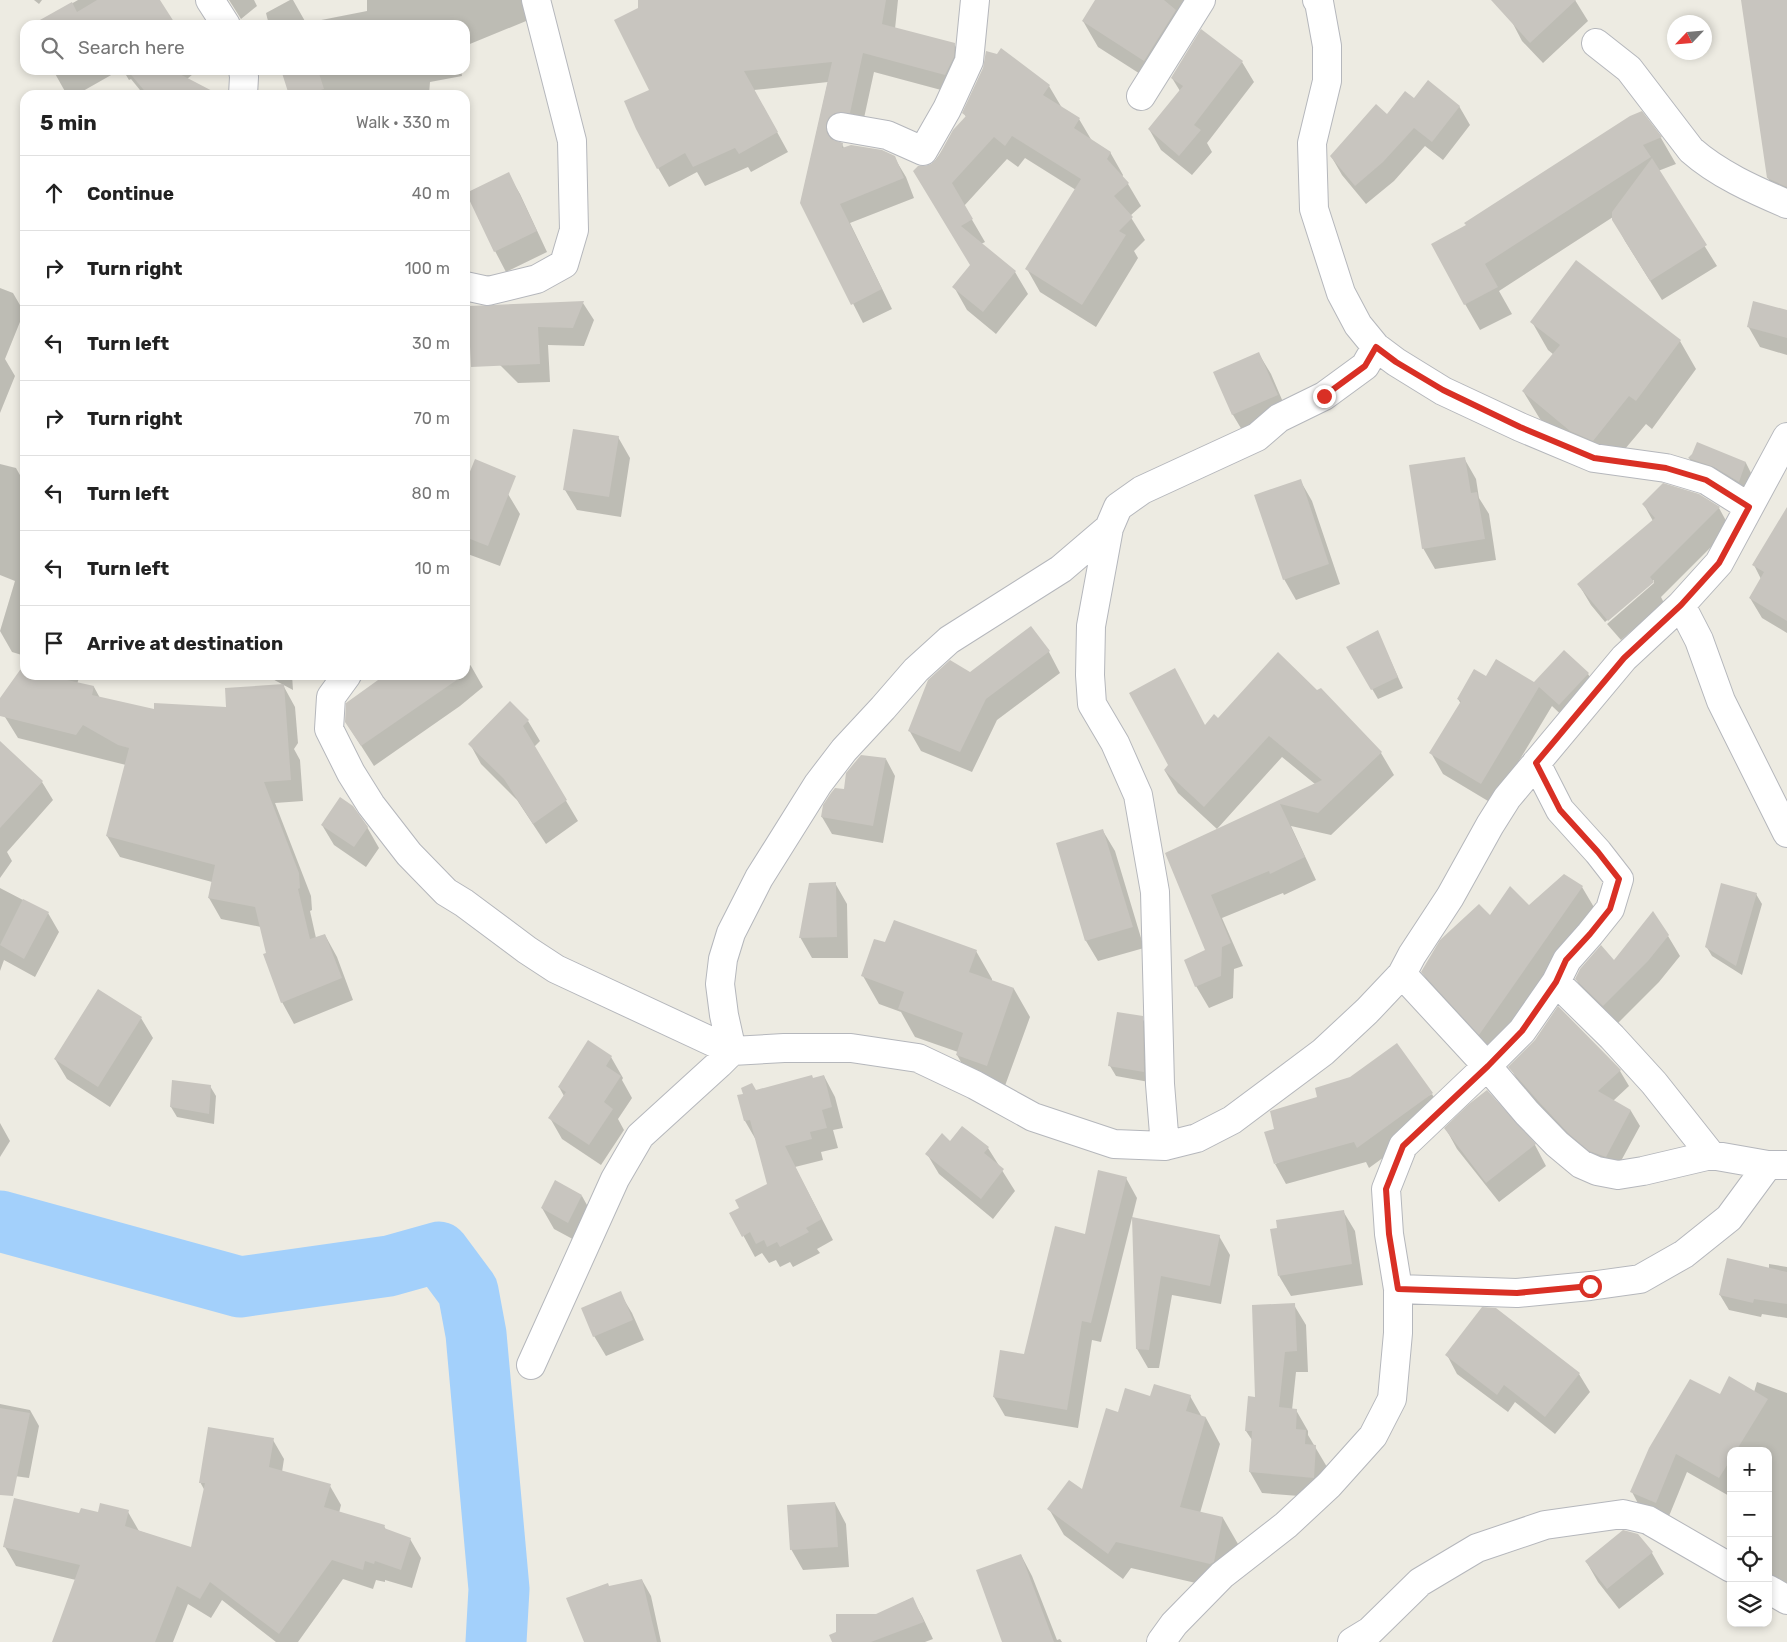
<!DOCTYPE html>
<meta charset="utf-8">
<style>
body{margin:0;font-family:Rubik,sans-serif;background:#f2f2f2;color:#222}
.controls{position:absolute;right:15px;bottom:15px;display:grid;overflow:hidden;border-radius:10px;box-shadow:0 2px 8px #0003}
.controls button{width:45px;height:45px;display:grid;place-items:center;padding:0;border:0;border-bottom:1px solid #e0e0e0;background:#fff;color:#222;font:25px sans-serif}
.compass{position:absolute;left:1667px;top:15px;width:45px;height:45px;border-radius:50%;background:#fff;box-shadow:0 2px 8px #0003;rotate:244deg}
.stop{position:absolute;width:15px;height:15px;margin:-11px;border:4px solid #d93025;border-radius:50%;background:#fff}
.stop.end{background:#d93025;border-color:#fff;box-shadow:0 1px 5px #0008}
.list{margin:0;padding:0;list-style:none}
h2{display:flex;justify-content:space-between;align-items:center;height:65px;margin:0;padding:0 20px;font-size:21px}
h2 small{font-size:16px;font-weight:400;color:#767676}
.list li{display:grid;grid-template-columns:32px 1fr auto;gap:15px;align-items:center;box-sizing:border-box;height:75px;padding:0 20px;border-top:1px solid #e0e0e0}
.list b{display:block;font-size:19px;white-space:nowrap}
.list em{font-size:16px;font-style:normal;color:#767676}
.icon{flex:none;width:28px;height:28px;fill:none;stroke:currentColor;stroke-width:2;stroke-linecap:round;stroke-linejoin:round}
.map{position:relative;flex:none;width:1787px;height:1642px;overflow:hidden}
.search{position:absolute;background:#fff;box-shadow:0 2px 8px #0003;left:20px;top:20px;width:450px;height:55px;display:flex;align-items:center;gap:12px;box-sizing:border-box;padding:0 18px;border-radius:15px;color:#767676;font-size:19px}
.panel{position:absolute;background:#fff;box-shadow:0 2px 8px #0003;left:20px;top:90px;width:450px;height:590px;border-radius:15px}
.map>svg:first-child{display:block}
</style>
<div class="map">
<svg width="1787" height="1642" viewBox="0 0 1787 1642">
<rect width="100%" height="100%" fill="#edebe2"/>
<path fill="#0003" d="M34 0H42L39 4Z
M78 0H159L174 25H34Z
M229 0H254L257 6 241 19Z
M290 0H293L306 23 367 11V0H523L531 19 465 46V25H269L266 13Z
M639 0H898L895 29 954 44 966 64 956 94 874 72 861 132 840 136 838 141 834 138V142L842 144 844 148 894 157 906 177 914 198 850 223 892 309 863 323 801 202 828 82 754 90 788 152 751 172 748 167 705 186 697 172 669 187 658 168 651 90 639 9Z
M1097 0H1201L1159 86 1098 47 1083 21Z
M1530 0H1575L1588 21 1543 63 1522 41 1511 20Z
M1742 0H1787V201L1780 198 1768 178Z
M1002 50 1049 86 1062 108 1079 119 1092 141 1110 152 1123 175 1122 177 1128 184 1141 206 1130 216 1145 240 1134 251 1138 258 1096 327 1040 292 1027 269 1076 190 1025 158 1018 167 1007 159 964 206 985 242 981 244 1015 272 1028 294 996 334 967 310 954 287 972 266 932 165 966 117 964 113Z
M1242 62 1254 82 1207 143 1212 152 1192 175 1161 150 1149 129 1180 91 1172 78Z
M53 70H120L76 95H67Z
M123 70H198L187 79 217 95H144L131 79 129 80Z
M283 70H461L462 76 430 82 429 95H290Z
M1414 100 1459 106 1470 125 1443 160 1425 146 1394 181 1366 204 1342 175 1331 156 1387 116Z
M1641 113 1661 138 1676 164 1658 171 1717 266 1662 300 1625 241 1613 217 1499 291 1512 314 1480 330 1465 304 1467 226Z
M508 174 520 194 547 252 506 272 495 251Z
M0 288 13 293 24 312 5 359 15 376 0 413Z
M583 303 594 320 584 346 548 345 550 382 518 383 481 346 469 307Z
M1787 311V355L1760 347 1748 326Z
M1532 322 1680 341 1696 369 1652 429 1646 424 1609 468 1587 459 1540 419 1523 391 1554 355 1548 350Z
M1259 354 1271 374 1289 416 1245 435 1233 415 1215 373Z
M618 437 630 458 621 517 577 510 565 490Z
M1698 444 1746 463 1751 473 1744 491 1695 468 1689 458 1693 455Z
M1464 458 1476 479 1479 498 1489 514 1496 560 1435 569 1423 548Z
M0 464 16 468 25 484V656L12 652 0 631 15 581 0 575Z
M1300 480 1312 501 1340 584 1296 600 1284 579Z
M465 489 508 494 520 514 500 566 465 553Z
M1644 505 1719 508 1730 528 1661 597 1664 603 1621 640 1607 624 1654 583V580L1605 622 1591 605 1579 585 1653 521Z
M1787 509V633L1762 618 1750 598 1761 579 1754 565Z
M1030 628 1049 652 1060 673 997 720 972 772 921 751 909 730 970 674Z
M1377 631 1403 688 1378 699 1348 648Z
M465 659 471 666 483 687 460 706 374 766 346 722 387 675H465Z
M25 665V675H80L77 684 94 687 100 698 155 711 228 709 283 685 295 707 298 743 294 749 300 760 303 801 275 803 311 896 312 910 310 911 316 938 325 935 337 957 353 1000 294 1024 282 1002 261 927 221 919 209 898 212 882 120 857 107 836 126 765 18 738 5 717 0 700Z
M1588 674 1600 694 1572 725 1552 706 1493 804 1443 774 1431 753 1461 704 1458 699 1486 678 1535 684Z
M265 675H292L293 690Z
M1320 690 1381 753 1394 775 1331 835 1291 826 1316 880 1284 895 1283 893 1222 918 1243 966 1234 969 1233 998 1209 1008 1196 986 1207 951 1167 854 1315 784 1282 757 1217 829 1178 793 1165 771 1205 726 1218 720Z
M528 721 540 741 534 747 578 821 546 844 517 800 481 764 470 744Z
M0 743 42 782 53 800 7 852 12 861 0 878Z
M886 759 895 776 883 843 832 834 822 817 845 791Z
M322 825 367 827 379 848 366 867 334 845Z
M1103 831 1115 851 1144 948 1098 961 1086 941 1057 844Z
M1564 875 1582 887 1598 914 1495 1060 1438 999 1422 972 1490 917 1529 906Z
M835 883 847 904 848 958H812L800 937Z
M0 888 48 913 59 932 35 977 4 960 0 971Z
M1756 894 1762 904 1742 975 1712 956 1706 946Z
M1668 936 1680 956 1659 982 1615 1026 1588 1000 1576 979Z
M886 944 976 951 992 979V982L1014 989 1030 1017 1002 1094 973 1083 957 1055 958 1052 915 1037 901 1012 879 1004 863 976Z
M141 1018 153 1038 110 1107 67 1079 55 1059Z
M1142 1018 1148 1028 1149 1082 1116 1076 1110 1066Z
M589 1042 611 1057 623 1078 622 1080 632 1098 618 1119 624 1130 601 1165 562 1139 550 1118 564 1096 559 1087Z
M1510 1067 1620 1071 1629 1086 1613 1101 1631 1111 1640 1126 1615 1172 1600 1166 1549 1118 1519 1083Z
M824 1076 835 1097 843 1128 833 1130 838 1148 821 1152 823 1160 795 1167 833 1240 817 1249 820 1253 793 1267 790 1262 780 1267 776 1260 769 1263 762 1253 755 1257 731 1213 741 1208 768 1184 756 1140 745 1121 739 1096Z
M210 1086 216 1096 214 1124 177 1117 171 1107Z
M1487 1092 1535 1145 1546 1166 1499 1202 1457 1149 1446 1129Z
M1432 1094 1443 1114 1369 1168 1366 1162 1286 1184 1275 1164Z
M0 1123 10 1141 0 1157Z
M950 1142 988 1148 1015 1191 993 1219 939 1174 927 1154Z
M1126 1178 1137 1198 1101 1342 1092 1340 1078 1428 1005 1416 994 1397 1025 1356 1086 1235Z
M582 1196 593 1216 580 1243 554 1229 542 1208Z
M1343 1211 1355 1231 1363 1285 1291 1296 1279 1276Z
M1133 1218 1219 1236 1230 1255 1221 1304 1172 1295 1159 1368H1148L1137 1349Z
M1769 1264 1787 1267V1318L1762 1314 1761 1317 1729 1310 1720 1295 1769 1269Z
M620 1293 632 1313 644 1340 606 1356 594 1336Z
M1294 1305 1306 1325 1308 1372H1296L1292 1410H1296L1308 1431V1435L1327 1467 1325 1498 1262 1493 1250 1472 1252 1440 1246 1431 1256 1398Z
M1496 1309 1579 1374 1590 1392 1555 1434 1515 1402 1508 1412 1457 1374 1447 1355Z
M1757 1382 1787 1393V1594L1768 1589V1451H1731V1497L1687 1472 1667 1521 1642 1511 1632 1492 1720 1395 1754 1392Z
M1190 1396 1202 1417 1206 1418 1220 1444 1200 1513 1223 1518 1238 1544 1228 1588 1226 1590 1131 1568 1123 1579 1064 1535 1049 1509 1083 1491 1119 1414Z
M0 1404 30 1410 39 1426 29 1478 0 1474Z
M273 1440 284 1459 282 1472 330 1486 341 1505 339 1513 384 1526 386 1530 410 1539 421 1558 412 1588 385 1580V1582L376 1580 373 1589 343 1579 298 1642H276L222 1600 211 1618 188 1604 173 1642H54L76 1580 16 1566 5 1547 80 1514 128 1512 139 1531 192 1549 205 1491 200 1482Z
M835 1503 846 1524 849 1567 803 1570 791 1549Z
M1638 1535 1652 1553 1664 1574 1619 1609 1598 1582 1586 1561Z
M1021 1555 1032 1576 1057 1640 1060 1639 1062 1642H1017Z
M642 1580 651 1596 661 1642H585L609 1587Z
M912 1598 922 1616 933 1639 925 1642H834L876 1615Z"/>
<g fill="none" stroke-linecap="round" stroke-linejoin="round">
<path stroke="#a3d0fb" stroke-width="61" d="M0 1221 240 1287 389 1266 439 1252 468 1291 476 1334 499 1589 496 1642"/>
</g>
<path fill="#c8c5bf" d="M97 0H160L176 25H31L72 2 77 12Z
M638 0H886L882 24 955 43 954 57 945 75 863 53 850 113H835L829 117 826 124 827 133 831 139 843 143 842 148 851 145 882 150 895 156 904 178 840 204 882 289 851 305 800 203 832 62 744 71 778 132 739 154 735 148 693 167 685 153 657 169 636 129 624 101 649 90 614 20 638 8Z
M1095 0H1164L1176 10 1144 61 1082 21Z
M1491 0H1576L1530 43Z
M1741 0H1787V187L1767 178Z
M1201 29 1243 61 1194 125 1201 130 1179 156 1148 129 1183 86 1171 78Z
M1001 48 1050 85 1043 95 1080 118 1074 128 1111 152 1107 159 1129 183 1114 196 1133 217 1119 231 1126 235 1082 305 1025 269 1081 179 1012 136 1005 146 994 137 952 183 973 219 961 226 1016 271 983 312 952 287 970 265 913 171 918 166H925L931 164 937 159 953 130 966 116 962 113 983 68 986 51 997 54Z
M127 70H172L220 95H148Z
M291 70H318L324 89 305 95H289L282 73Z
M1428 80 1460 106 1432 142 1414 128 1383 162 1355 186 1330 156 1376 104 1387 114 1405 91 1414 98Z
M1642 111 1662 137 1643 145 1651 157 1485 264 1498 287 1464 305 1431 244 1466 225 1464 223 1630 116Z
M1652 158 1707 245 1650 281 1612 220V212Z
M509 172 537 231 494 252 466 193Z
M1576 260 1681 340 1636 401 1629 396 1593 441 1570 431 1522 391 1560 345 1530 322Z
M584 301 573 328 538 327 540 364 471 367 468 306Z
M1753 301 1787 310V338L1747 327Z
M1259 352 1278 395 1232 415 1213 372Z
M573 429 619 436 609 497 563 490Z
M1697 442 1746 462 1739 482 1714 467 1688 458 1692 454Z
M1465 457 1471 493 1477 492 1485 539 1422 549 1409 465Z
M475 459 516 476 488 546 465 537V484Z
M1301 479 1329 564 1283 580 1254 495Z
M1663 483 1699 494 1720 507 1650 577 1654 582 1608 621 1577 584 1655 518 1642 504Z
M1787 507V621L1749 598 1764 572 1752 565Z
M1031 626 1050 651 986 699 960 752 908 731 928 680 950 660 970 672Z
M1378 630 1398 677 1371 690 1346 647Z
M1564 650 1589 673 1559 705 1539 687 1481 784 1429 753 1461 701 1457 699 1474 669 1486 676 1496 659 1534 682Z
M1278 652 1317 690 1321 688 1382 752 1318 813 1280 804 1305 857 1270 874 1269 871 1211 895 1231 943 1222 947 1221 976 1195 987 1184 960 1205 950 1165 853 1322 780 1269 736 1204 807 1164 770 1168 765 1129 693 1175 668 1205 725 1214 714 1218 718Z
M20 670 25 671V675H45L94 686 92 695 154 709V703L226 707 225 688 284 684 291 780 264 782 299 873 300 888 298 889 310 939 325 934 342 978 281 1003 263 954 266 953 255 907 208 898 215 865 106 836 129 748 118 745 83 725 76 735 0 716V698Z
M385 675H464L361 746 345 722 346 703Z
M510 701 529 720 523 726 567 800 533 824 504 779 468 744Z
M0 741 43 781 0 828Z
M861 755 886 758 873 826 821 817 823 805 831 793 835 788 844 789 846 773Z
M340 797 353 806 368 827 354 847 321 825Z
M1103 829 1133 927 1085 941 1056 843Z
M1564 874 1583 886 1479 1035 1421 972 1440 940 1479 904 1490 915 1510 886 1529 905Z
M836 882 837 937 799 938 809 883Z
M1721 883 1757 893 1736 966 1705 947Z
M23 899 49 912 24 959 0 945Z
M1653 911 1669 935 1648 961 1603 1006 1575 979 1580 969 1601 945 1614 960Z
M894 920 977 950 969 972 1014 988 987 1066 956 1055 963 1033 898 1009 904 992 861 976 874 939 885 942Z
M98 989 142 1017 98 1087 54 1059Z
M1558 1006 1621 1070 1598 1091 1631 1110 1606 1157 1589 1151 1568 1133 1539 1102 1508 1067 1535 1040Z
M1117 1012 1143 1016 1144 1072 1108 1066Z
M588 1040 612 1056 606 1066 621 1076 604 1102 613 1109 589 1145 548 1118 566 1092 558 1087Z
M1397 1043 1433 1093 1357 1148 1354 1142 1274 1164 1264 1132 1274 1129 1270 1111 1317 1097 1315 1088 1350 1077Z
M812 1075 813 1078 824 1075 832 1107 822 1110 827 1128 810 1132 812 1139 785 1146 822 1219 806 1228 809 1232 780 1247 777 1242 767 1247 764 1240 756 1244 750 1232 742 1237 729 1213 739 1208 735 1200 767 1184 750 1120 744 1121 737 1095 743 1094 741 1088 752 1083 756 1090Z
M172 1080 211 1085 209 1114 170 1107Z
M1487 1090 1536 1144 1486 1183 1444 1128 1469 1104Z
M962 1126 989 1147 984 1153 1004 1169 981 1199 925 1154 942 1133 950 1141Z
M1098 1170 1127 1177 1091 1323 1082 1321 1067 1410 993 1397 1000 1350 1024 1354 1055 1226 1085 1234Z
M555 1180 582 1195 568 1223 541 1208Z
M1344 1210 1352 1264 1278 1276 1270 1229 1277 1228 1276 1220Z
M1132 1217 1220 1235 1210 1286 1161 1276 1149 1350 1136 1349Z
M1727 1258 1787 1272V1304L1754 1299 1753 1303 1719 1295Z
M621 1291 633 1320 593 1337 581 1308Z
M1295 1303 1297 1351 1285 1352 1279 1407 1297 1409 1296 1429 1306 1430 1305 1444 1316 1445 1314 1478 1249 1472 1252 1431H1245L1248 1396 1255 1397 1252 1305Z
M1482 1307 1496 1308 1580 1373 1545 1417 1504 1385 1497 1395 1445 1355Z
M1729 1376 1768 1399 1736 1451H1731V1459L1719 1478 1676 1454 1656 1503 1630 1492 1649 1448 1690 1379 1720 1394Z
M1154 1384 1191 1395 1186 1411 1206 1417 1180 1507 1223 1517 1214 1562 1210 1564 1116 1542 1108 1554 1047 1509 1069 1480 1082 1489 1106 1408 1118 1412 1125 1388 1150 1396Z
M0 1408 30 1413 13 1496 0 1495Z
M208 1427 274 1438 269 1467 331 1484 324 1507 385 1525 384 1528 411 1538 401 1570 375 1561 374 1564 365 1561 363 1570 332 1560 279 1634 210 1582 200 1599 177 1586 155 1642H52L80 1565 3 1547 14 1498 79 1513 81 1508 98 1512 100 1503 129 1510 125 1526 191 1547 205 1483H199Z
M835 1502 838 1547 790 1550 787 1505Z
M1623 1530 1638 1534 1653 1552 1607 1589 1585 1561Z
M1021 1554 1054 1642H1002L976 1570Z
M642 1579 657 1642H584L566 1598 608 1583 609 1586Z
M913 1597 924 1622 871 1642H832L829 1635 836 1632V1614H876Z"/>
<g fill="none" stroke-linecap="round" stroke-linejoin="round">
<g stroke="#b5b7bc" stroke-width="30">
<path id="minor" d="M210 0 226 25
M1317 0 1319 2 1327 46V81L1312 143 1314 209 1341 293 1358 325 1376 347 1396 362 1443 391 1520 427 1594 458 1666 468 1706 480 1749 507
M1596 43 1629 69 1691 150C1718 174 1754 190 1787 204
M243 70 244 77 243 95
M1141 96 1201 0
M841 127 887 135 923 151 947 109 969 61 975 0
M465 286 488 291 537 279 564 264 574 230 572 141 536 0
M1109 528 1091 626 1090 675 1092 704 1115 743 1138 795 1155 892 1160 1084 1165 1146
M1681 605 1699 640 1721 701 1787 833
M347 675 331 697 329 729 351 773 371 805 409 854 446 892 464 903 527 950 556 969 732 1051 784 1048H851L918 1058 975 1085 1033 1117 1114 1144 1165 1146 1197 1138 1232 1120 1323 1052 1367 1011 1402 974 1412 955 1450 897 1490 825 1507 798 1624 658 1681 605 1719 563 1787 437
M1402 974 1487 1066 1527 1113 1557 1144 1581 1164 1597 1171 1618 1175 1643 1171 1711 1155 1768 1165H1787
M1556 982 1612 1037 1654 1083 1711 1155
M1398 1289 1517 1293 1590 1286 1640 1279 1684 1254 1729 1218 1768 1165
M531 1365 615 1179 640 1136 719 1064 732 1051 724 1015 720 984 723 959 731 933 759 878 818 784 844 750 883 708 916 670 949 640 1061 569 1109 528 1118 507 1142 490 1257 437 1279 418 1324 396 1365 366 1376 347
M1768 1589 1787 1600
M1161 1642 1174 1624 1222 1575 1286 1525 1329 1485 1373 1436 1392 1399 1398 1333V1289L1389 1234 1386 1189 1403 1146 1487 1066 1522 1031 1556 982 1567 960 1590 934 1610 909 1619 879 1598 852 1560 810 1536 763
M1352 1642 1370 1631 1420 1582 1477 1548 1545 1525 1623 1514 1648 1520 1731 1568"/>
</g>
<use href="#minor" stroke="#fff" stroke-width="28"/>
</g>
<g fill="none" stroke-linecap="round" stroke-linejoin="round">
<path stroke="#d93025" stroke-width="6" d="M1324 396 1365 366 1376 347 1396 362 1443 390 1520 427 1594 458 1666 468 1706 480 1749 507 1719 563 1681 605 1624 658 1536 763 1560 810 1598 852 1619 879 1610 909 1590 934 1566 960 1556 982 1522 1031 1488 1066 1403 1146 1386 1189 1389 1234 1398 1289 1517 1293 1590 1286"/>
</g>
</svg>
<div class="controls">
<button>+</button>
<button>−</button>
<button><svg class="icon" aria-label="locate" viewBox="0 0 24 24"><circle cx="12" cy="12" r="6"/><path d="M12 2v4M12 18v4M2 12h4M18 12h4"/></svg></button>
<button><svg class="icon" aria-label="layers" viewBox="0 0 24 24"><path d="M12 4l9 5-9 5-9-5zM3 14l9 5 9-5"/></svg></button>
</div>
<svg class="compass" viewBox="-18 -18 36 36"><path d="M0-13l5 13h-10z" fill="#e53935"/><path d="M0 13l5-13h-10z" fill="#767676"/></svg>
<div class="stop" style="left:1590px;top:1286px"></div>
<div class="stop end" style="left:1324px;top:396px"></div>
<div class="search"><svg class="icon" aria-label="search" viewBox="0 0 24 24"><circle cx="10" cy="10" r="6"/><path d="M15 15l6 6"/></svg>Search here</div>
<section class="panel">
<h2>5 min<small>Walk · 330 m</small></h2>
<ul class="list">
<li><svg class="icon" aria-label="ahead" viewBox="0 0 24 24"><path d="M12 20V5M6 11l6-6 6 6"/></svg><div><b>Continue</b></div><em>40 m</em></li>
<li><svg class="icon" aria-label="right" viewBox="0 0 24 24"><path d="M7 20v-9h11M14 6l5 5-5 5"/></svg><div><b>Turn right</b></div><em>100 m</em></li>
<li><svg class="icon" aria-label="left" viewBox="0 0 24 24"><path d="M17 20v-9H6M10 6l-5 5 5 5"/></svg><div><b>Turn left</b></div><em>30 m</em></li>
<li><svg class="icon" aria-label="right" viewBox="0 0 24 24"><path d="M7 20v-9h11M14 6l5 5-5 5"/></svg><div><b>Turn right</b></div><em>70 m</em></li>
<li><svg class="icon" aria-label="left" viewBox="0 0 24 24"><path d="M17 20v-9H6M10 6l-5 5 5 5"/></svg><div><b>Turn left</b></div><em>80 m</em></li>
<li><svg class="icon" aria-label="left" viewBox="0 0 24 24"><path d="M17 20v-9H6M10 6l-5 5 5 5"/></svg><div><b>Turn left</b></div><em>10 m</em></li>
<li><svg class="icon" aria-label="arrive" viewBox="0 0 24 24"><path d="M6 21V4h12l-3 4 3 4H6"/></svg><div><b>Arrive at destination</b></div></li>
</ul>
</section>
</div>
